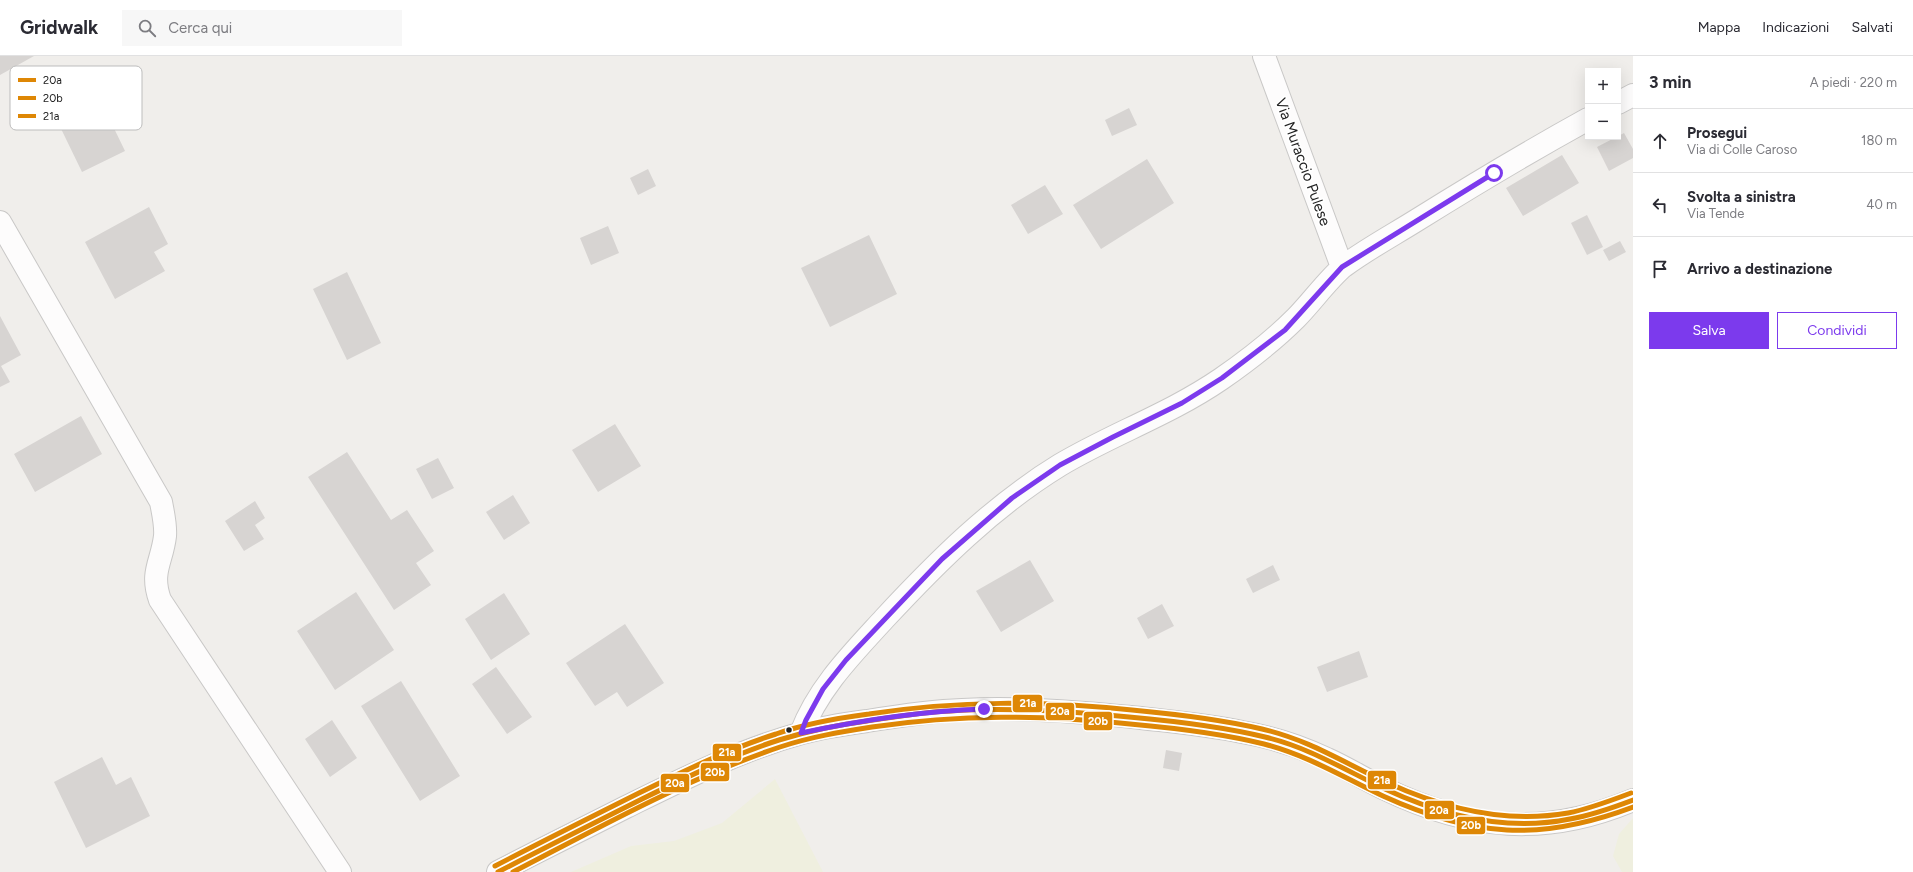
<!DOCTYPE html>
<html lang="it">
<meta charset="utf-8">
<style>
body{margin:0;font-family:Figtree,sans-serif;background:#f7f7f7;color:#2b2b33}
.controls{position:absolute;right:12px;top:12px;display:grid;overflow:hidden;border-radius:0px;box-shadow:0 4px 16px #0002}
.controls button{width:36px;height:36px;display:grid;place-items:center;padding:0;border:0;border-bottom:1px solid #e1e1e2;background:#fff;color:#2b2b33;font:20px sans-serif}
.stop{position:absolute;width:12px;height:12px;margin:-9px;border:3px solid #7c3aed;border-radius:50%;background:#fff}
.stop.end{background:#7c3aed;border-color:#fff;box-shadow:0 1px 4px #0008}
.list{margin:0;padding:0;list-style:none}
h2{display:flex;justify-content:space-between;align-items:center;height:52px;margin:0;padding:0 16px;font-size:17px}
h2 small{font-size:13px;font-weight:400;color:#7c7c81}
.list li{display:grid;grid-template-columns:26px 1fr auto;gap:12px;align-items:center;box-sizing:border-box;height:64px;padding:0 16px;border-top:1px solid #e1e1e2}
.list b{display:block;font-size:15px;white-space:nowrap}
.list p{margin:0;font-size:13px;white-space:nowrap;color:#7c7c81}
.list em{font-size:13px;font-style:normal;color:#7c7c81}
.actions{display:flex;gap:8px;padding:12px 16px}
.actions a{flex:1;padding:9px 0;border:1px solid #7c3aed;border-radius:0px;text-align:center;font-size:14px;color:#7c3aed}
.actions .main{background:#7c3aed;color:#fff}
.icon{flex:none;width:22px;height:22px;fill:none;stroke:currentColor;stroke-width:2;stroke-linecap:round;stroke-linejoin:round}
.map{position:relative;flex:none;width:1633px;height:816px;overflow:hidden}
header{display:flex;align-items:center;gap:24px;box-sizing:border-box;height:56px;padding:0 20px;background:#fff;border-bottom:1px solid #e1e1e2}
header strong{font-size:19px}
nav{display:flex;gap:22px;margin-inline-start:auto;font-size:14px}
.search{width:280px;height:36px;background:#f7f7f7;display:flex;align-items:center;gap:10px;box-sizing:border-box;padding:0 14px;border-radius:0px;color:#7c7c81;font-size:15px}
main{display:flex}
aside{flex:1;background:#fff}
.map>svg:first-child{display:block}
</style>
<header>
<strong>Gridwalk</strong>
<div class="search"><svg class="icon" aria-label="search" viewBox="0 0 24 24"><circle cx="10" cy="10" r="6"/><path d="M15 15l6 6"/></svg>Cerca qui</div>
<nav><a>Mappa</a><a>Indicazioni</a><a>Salvati</a></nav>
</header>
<main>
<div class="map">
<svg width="1633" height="816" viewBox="0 0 1633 816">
<rect width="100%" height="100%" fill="#f0eeeb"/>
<path fill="#efefdf" d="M775 723 823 816H571L631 790 674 785 722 767Z
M1633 762V816H1622L1613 800 1619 778Z"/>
<path fill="#d7d4d2" d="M0 0H34L0 19Z
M93 29 125 95 82 116 50 50Z
M1129 52 1137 69 1112 80 1105 64Z
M1624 77 1633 93V102L1609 115 1597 91Z
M1562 99 1579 127 1523 160 1506 132Z
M1147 103 1174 147 1101 193 1073 149Z
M648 113 656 130 638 139 630 122Z
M1045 129 1063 158 1028 178 1011 149Z
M149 151 168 188 154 196 165 215 115 243 85 186Z
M1587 159 1603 191 1587 199 1571 167Z
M608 170 619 197 591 209 580 182Z
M869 179 897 238 830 271 801 212Z
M1620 185 1626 196 1609 205 1603 194Z
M347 216 381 287 347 304 313 233Z
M0 260 21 299 1 310 10 326 0 331Z
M81 360 102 398 35 436 14 398Z
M615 368 641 410 598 436 572 394Z
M347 396 391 464 407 454 434 495 416 507 431 529 394 554 308 421Z
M438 402 454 432 432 443 416 413Z
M513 439 530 467 504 484 486 456Z
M255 445 265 462 255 469 264 483 244 495 225 465Z
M1030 504 1054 545 1001 576 976 535Z
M1273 509 1280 524 1253 537 1246 523Z
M356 536 394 594 335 634 297 575Z
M504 537 530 578 491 604 465 563Z
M1162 548 1174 570 1148 583 1137 562Z
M625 568 664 627 627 651 617 636 595 650 566 607Z
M1359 595 1368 621 1327 636 1317 611Z
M496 611 532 661 507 678 472 628Z
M401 625 460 720 420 745 361 650Z
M332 664 357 702 330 721 305 683Z
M1166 694 1182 697 1179 715 1163 712Z
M102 701 116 729 131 721 150 760 86 792 54 726Z"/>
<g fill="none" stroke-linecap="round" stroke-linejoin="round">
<g stroke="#c9c8c7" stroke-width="24">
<path id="minor" d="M1264 0 1342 211
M1618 47 1633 39
M0 166 161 446C163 457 166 469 165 480 162 506 150 516 160 544L340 816
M801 677C818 632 852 598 884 563 937 506 993 450 1060 409 1112 378 1170 358 1221 323 1247 305 1273 285 1296 262 1311 247 1329 222 1344 210 1367 193 1393 179 1417 164 1473 129 1530 95 1588 63
M498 816C540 794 583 773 626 751 683 723 740 694 802 677 823 671 845 668 867 665 898 660 930 655 962 654 1021 651 1082 656 1141 662 1175 666 1208 669 1242 676 1271 681 1300 690 1327 703 1347 712 1366 724 1385 733 1470 774 1546 781 1633 744"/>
</g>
<use href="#minor" stroke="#fdfcfc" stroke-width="22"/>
<g stroke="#fff" stroke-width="8">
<path id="bus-1" d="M498 816C546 791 594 767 642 743 687 721 732 699 779 684 808 675 837 669 867 665 894 661 922 656 950 655 1009 651 1069 655 1129 661 1174 665 1220 670 1265 681 1308 691 1345 714 1385 733 1443 760 1506 776 1570 763 1592 759 1612 752 1633 744"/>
</g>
<g stroke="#fff" stroke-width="8">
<path id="bus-2" d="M513 816C598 772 690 721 780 691 810 681 840 676 872 671 960 658 1042 659 1130 668 1175 672 1220 677 1264 688 1307 699 1343 721 1383 740 1473 781 1540 786 1633 751"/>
</g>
<g stroke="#fff" stroke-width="8">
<path id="bus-3" d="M495 810C543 785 591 761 639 737 684 715 729 693 776 678 807 667 838 662 869 658 960 644 1041 645 1132 654 1175 658 1219 663 1262 673 1310 684 1344 707 1388 727 1445 753 1505 768 1568 757 1589 753 1610 745 1631 737"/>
</g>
<use href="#bus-1" stroke="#de8705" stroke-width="5"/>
<use href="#bus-2" stroke="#de8705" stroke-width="5"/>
<use href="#bus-3" stroke="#de8705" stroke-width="5"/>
</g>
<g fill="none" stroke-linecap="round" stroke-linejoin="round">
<path stroke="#7c3aed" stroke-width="5" d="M984 653C923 655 862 664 801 677L806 664 823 633 846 604 942 503 1012 442 1060 409 1113 381 1182 347 1222 322 1285 274 1342 211 1494 117"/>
</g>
<circle fill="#222" stroke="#fff" stroke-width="1.5" cx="789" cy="674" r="3.5"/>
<g text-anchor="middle" stroke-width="3.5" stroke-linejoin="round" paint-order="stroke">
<g font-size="15" fill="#222" stroke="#fff">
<text transform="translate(1303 106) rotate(70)" y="5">Via Muraccio Pulese</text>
</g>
</g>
<rect x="10" y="10" width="132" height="64" rx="6" fill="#fff" stroke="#bdbdbd" stroke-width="1"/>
<rect x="18" y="22" width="18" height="4" fill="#de8705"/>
<rect x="18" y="40" width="18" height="4" fill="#de8705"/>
<rect x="18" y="58" width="18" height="4" fill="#de8705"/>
<g font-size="11" fill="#222">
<text x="43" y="28">20a</text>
<text x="43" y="46">20b</text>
<text x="43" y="64">21a</text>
</g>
<g stroke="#fff" stroke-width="1.5">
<rect x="1012" y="638" width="31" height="19" rx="4" fill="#de8705"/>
<rect x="1045" y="646" width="30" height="19" rx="4" fill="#de8705"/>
<rect x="1083" y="655" width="30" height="20" rx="4" fill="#de8705"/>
<rect x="712" y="687" width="30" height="19" rx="4" fill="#de8705"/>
<rect x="700" y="706" width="30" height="20" rx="4" fill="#de8705"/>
<rect x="1367" y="714" width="30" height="20" rx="4" fill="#de8705"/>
<rect x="660" y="717" width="30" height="20" rx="4" fill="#de8705"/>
<rect x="1424" y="744" width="31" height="20" rx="4" fill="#de8705"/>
<rect x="1456" y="760" width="30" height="19" rx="4" fill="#de8705"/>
</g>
<g font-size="11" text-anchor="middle" font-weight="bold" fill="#fff">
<text x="1028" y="651">21a</text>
<text x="1060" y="659">20a</text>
<text x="1098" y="669">20b</text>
<text x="727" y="700">21a</text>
<text x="715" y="720">20b</text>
<text x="1382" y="728">21a</text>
<text x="675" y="731">20a</text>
<text x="1439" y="758">20a</text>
<text x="1471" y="773">20b</text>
</g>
</svg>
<div class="controls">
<button>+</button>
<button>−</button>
</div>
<div class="stop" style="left:1494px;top:117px"></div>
<div class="stop end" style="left:984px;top:653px"></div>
</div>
<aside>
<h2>3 min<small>A piedi · 220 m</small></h2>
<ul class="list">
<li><svg class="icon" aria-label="ahead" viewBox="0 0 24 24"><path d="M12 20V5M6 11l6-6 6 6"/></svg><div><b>Prosegui</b><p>Via di Colle Caroso</p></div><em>180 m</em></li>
<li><svg class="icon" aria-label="left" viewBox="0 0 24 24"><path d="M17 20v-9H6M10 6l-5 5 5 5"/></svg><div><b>Svolta a sinistra</b><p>Via Tende</p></div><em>40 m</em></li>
<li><svg class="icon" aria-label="arrive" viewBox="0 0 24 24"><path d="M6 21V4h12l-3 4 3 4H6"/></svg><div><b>Arrivo a destinazione</b></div></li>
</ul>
<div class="actions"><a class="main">Salva</a><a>Condividi</a></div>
</aside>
</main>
